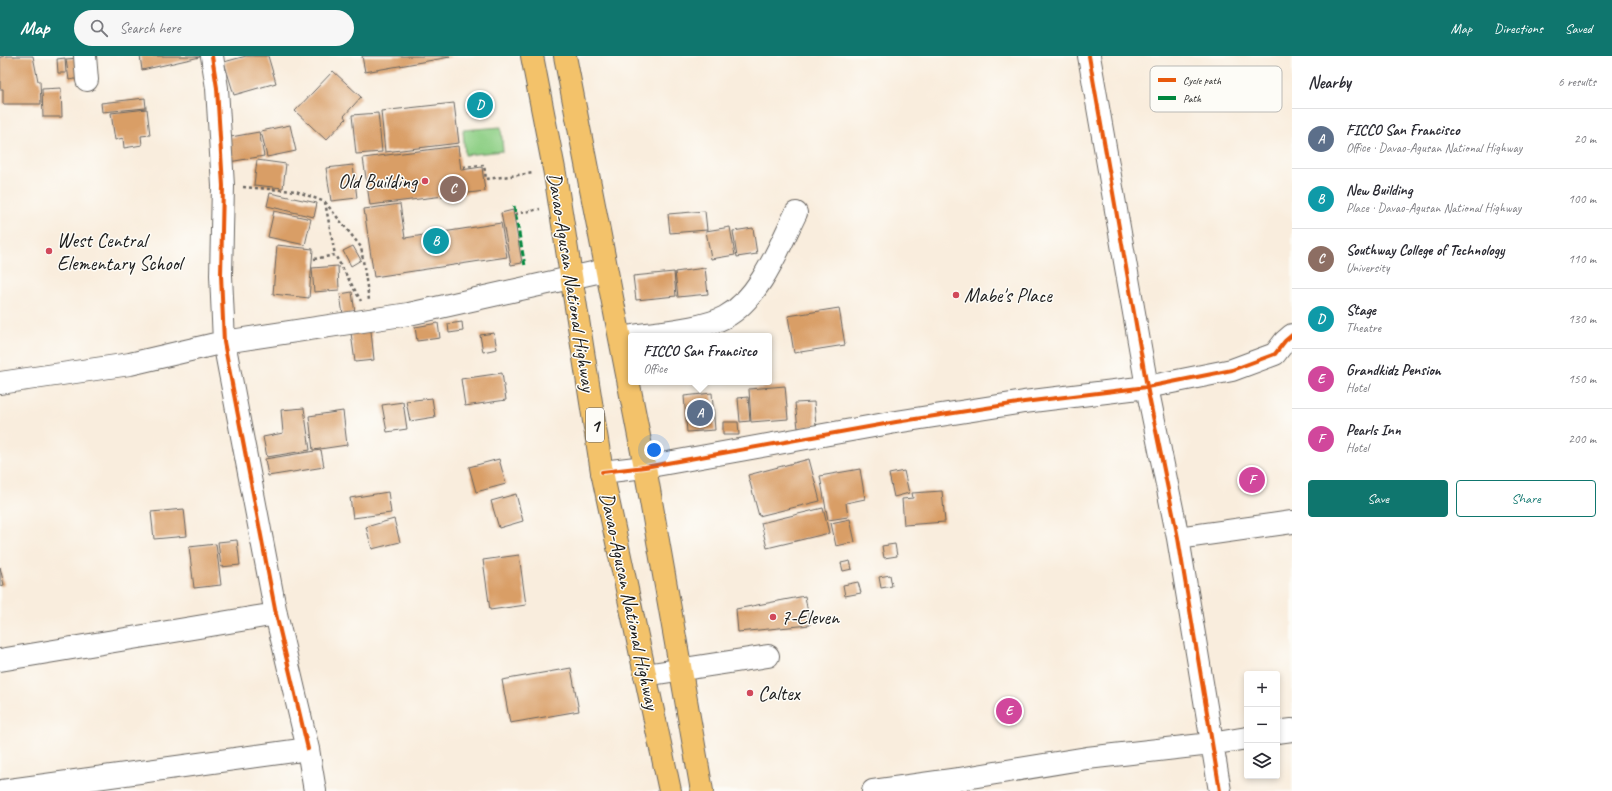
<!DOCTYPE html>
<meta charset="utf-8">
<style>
body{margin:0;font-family:Caveat,sans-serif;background:#f7f7f7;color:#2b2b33}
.controls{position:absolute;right:12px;bottom:12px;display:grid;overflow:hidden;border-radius:4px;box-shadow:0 2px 6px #0003}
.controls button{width:36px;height:36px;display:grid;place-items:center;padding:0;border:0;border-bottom:1px solid #e1e1e2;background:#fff;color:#2b2b33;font:20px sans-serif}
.you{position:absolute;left:654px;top:394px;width:14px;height:14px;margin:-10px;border:3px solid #fff;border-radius:50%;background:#1a73e8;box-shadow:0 0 0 6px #1a73e833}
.badge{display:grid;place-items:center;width:26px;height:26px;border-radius:50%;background:#0f766e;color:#fff;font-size:13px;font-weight:700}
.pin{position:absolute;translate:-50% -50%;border:2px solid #fff;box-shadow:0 1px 4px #0006}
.popup{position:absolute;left:628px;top:277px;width:144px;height:52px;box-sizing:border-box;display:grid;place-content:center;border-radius:4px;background:#fff;filter:drop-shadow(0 1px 3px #0005);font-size:13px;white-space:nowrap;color:#7c7c81}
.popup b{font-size:15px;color:#2b2b33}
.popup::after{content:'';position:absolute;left:50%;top:100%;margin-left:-8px;border:8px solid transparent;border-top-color:#fff}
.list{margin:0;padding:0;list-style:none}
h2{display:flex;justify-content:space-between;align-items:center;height:52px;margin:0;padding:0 16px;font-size:17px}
h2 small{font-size:13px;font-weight:400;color:#7c7c81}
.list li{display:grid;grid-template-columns:26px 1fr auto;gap:12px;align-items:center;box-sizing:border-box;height:60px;padding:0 16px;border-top:1px solid #e1e1e2}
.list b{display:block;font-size:15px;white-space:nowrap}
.list p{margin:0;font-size:13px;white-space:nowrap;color:#7c7c81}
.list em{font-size:13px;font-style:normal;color:#7c7c81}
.actions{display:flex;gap:8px;padding:12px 16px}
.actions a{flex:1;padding:9px 0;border:1px solid #0f766e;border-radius:4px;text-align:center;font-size:14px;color:#0f766e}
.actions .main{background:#0f766e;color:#fff}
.icon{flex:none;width:22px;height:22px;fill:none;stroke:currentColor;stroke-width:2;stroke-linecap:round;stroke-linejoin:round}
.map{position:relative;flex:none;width:1292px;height:735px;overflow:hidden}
header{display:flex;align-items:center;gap:24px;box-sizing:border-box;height:56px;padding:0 20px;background:#0f766e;color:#fff}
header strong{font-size:19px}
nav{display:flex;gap:22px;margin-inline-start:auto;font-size:14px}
.search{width:280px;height:36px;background:#f7f7f7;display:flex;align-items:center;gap:10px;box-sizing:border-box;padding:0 14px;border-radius:22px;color:#7c7c81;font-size:15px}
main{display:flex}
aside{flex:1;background:#fff}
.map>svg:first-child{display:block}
</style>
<header>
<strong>Map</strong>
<div class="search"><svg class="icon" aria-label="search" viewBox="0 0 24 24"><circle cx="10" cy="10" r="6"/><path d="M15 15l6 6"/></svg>Search here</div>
<nav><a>Map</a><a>Directions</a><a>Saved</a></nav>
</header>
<main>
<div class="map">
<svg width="1292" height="735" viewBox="0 0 1292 735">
<rect width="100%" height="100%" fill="#fdfcf7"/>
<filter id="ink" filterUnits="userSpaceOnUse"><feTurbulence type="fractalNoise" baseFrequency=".025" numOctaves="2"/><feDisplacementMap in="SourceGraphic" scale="8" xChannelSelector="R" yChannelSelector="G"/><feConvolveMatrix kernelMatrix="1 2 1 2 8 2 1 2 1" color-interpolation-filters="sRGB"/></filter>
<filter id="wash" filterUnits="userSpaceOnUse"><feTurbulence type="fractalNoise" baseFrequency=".012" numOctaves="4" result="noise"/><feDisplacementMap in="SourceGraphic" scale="16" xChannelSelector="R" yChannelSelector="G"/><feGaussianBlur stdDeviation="0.9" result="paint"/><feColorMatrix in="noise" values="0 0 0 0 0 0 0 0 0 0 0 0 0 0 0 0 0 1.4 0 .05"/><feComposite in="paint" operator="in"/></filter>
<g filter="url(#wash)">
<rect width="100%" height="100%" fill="#f9eddd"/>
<path fill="#90d087" stroke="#567652" d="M501 71 503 95 465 99 463 74Z"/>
<g id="blocks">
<path fill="#d99e66" d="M6 0H33L38 25H40L41 48H3V33H0V1Z
M140 0H200V1L142 14Z
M246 0H268L276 27 234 39 224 6Z
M362 0H450V1L365 16Z
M65 2 66 17H58L57 3Z
M78 2 81 22 69 24 66 3Z
M333 15 361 41 344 60 346 63 326 84 295 55Z
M61 32 62 61H43L42 33Z
M490 41 492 54 469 57 467 44Z
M145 42 146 52 102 56 101 47Z
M454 47 459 87 385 96 381 55Z
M147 53 150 79 141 80 142 89 124 92 123 82 115 84 111 57Z
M378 57 382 96 356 98 352 59Z
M290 69 296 95 267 101 261 75Z
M259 76 264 100 229 106 225 82Z
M458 90 461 114 482 111 485 135 370 149 363 102Z
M257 104 286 108 283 132 254 129Z
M353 109 357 142 331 145 326 112Z
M270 137 317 147 314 161 267 150Z
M400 148 405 182 501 167 507 201 374 221 364 153Z
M513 154 522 207 511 209 501 157Z
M274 155 311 163 305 189 268 181Z
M705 155 707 174 670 177 668 158Z
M730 171 735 199 711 203 706 175Z
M753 172 757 198 737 201 733 175Z
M277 189 313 193 309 242 273 238Z
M353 190 361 204 351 210 343 195Z
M338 210 339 234 314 236 312 212Z
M705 212 708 238 678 241 675 216Z
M674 216 676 240 636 244 633 220Z
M352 236 355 257 343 259 340 238Z
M839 252 845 289 794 297 788 260Z
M462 266 463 275 449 277 448 268Z
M438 267 440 282 417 285 415 271Z
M371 275 374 304 355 306 351 277Z
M494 277 497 293 483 296 480 279Z
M502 317 506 344 465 350 461 323Z
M785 330 788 363 751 366 749 333Z
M712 337 715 374 687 376 684 340Z
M748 341 750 365 740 366 738 342Z
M432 342 435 361 410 365 406 345Z
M403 346 407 373 387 376 382 349Z
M814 346 816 370 798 372 795 347Z
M304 352 310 394 267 401 263 381 283 377 281 354Z
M343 355 347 389 313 394 309 360Z
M723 366H738L739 379H723Z
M321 394 324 411 268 420 265 403Z
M499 403 506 428 476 436 469 411Z
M809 403 820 445 759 460 748 419Z
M860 413 865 443 846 447 848 461 828 464 820 420Z
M904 415 909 437 894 441 889 418Z
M942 435 945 466 904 469 902 443 913 442 912 437Z
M388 436 391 457 353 462 350 442Z
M516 438 523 465 499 472 491 445Z
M823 452 829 477 767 492 761 467Z
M184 453 187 480 154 483 151 456Z
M394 463 400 486 372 493 366 471Z
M850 463 855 486 836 490 831 467Z
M237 484 240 509 221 511 218 486Z
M216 488 221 529 194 532 189 491Z
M895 488 897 500 884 502 882 490Z
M519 499 526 549 490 554 483 504Z
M850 505 852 513 843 515 841 507Z
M0 511 4 529 0 530Z
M890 519 892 530 881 532 879 521Z
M858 526 861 537 845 540 843 529Z
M805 540 810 569 738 576 736 553Z
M571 612 579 655 510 667 502 624Z"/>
</g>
</g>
<g filter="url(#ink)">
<use href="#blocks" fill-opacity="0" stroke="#696560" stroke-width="1"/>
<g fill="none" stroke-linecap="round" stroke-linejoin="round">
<g stroke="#696560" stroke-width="24">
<path id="minor" d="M85 0 87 24
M212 0 217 32 223 130 221 219 224 286 276 558 308 693
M1089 0 1147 331 1178 482 1220 735
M632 280C658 276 703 273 725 261 760 242 779 191 796 157
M0 327 130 308 224 286 409 258 606 214
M602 416 645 411 896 366 1024 346 1147 331 1232 314 1275 298 1285 285 1292 279
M1178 482 1292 466
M0 604 276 558
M645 619 768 600
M1277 676 1292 674
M2 735 308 693 315 735
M873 735 959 723 1087 702 1211 688 1247 682"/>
</g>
<g stroke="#696560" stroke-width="24">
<path id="highway" d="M532 0 555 118 602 416 670 735
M565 0 645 411 702 735"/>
</g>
<path stroke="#696560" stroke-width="2.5" stroke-dasharray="3 3" stroke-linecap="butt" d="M463 111 484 109 486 123 534 117
M243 131 296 135 325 146 335 199
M325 146 361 191 369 244
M515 158 540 153
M314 203 335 199 361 245"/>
<use href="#minor" stroke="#fff" stroke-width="22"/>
<use href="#highway" stroke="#f3c26a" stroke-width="22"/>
<path stroke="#00873e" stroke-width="3" stroke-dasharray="6 3" stroke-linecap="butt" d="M514 150 525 210"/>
<g stroke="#fdfcf7" stroke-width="6">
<path id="cycleway" d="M212 0 217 32 223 130 221 219 224 286 276 558 308 693
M1089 0 1147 331 1178 482 1220 735
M602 416 645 411 896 366 1024 346 1147 331 1232 314 1275 298 1285 285 1292 279"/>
</g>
<use href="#cycleway" stroke="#e8590c" stroke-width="4"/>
</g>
</g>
<g fill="#d1495b" stroke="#fdfcf7" stroke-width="1.5">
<circle cx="425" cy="125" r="4"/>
<circle cx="49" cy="195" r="4"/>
<circle cx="956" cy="239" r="4"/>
<circle cx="773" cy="561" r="4"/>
<circle cx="750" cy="637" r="4"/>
</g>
<g text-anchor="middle" stroke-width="3" stroke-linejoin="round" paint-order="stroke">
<rect fill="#fdfcf7" stroke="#605f5e" stroke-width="1" x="586" y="352" width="18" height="34" rx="3"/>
<g font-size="19" font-weight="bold" fill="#1c1c1c">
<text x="595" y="376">1</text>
</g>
<g font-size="20" fill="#1c1c1c" stroke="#fdfcf7" text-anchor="start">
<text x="417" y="132" text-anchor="end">Old Building</text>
<text x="57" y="191">West Central<tspan x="57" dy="23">Elementary School</tspan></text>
<text x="964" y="246">Mabe's Place</text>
<text x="781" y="568">7-Eleven</text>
<text x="758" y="644">Caltex</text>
</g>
<g font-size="20" fill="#1c1c1c" stroke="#fdfcf7">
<text transform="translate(572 226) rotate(81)" y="7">Davao-Agusan National Highway</text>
<text transform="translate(630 545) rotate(78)" y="7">Davao-Agusan National Highway</text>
</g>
</g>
<rect x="1150" y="10" width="132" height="46" rx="6" fill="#fdfcf7" stroke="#bab9b5" stroke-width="1"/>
<rect x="1158" y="22" width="18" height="4" fill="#e8590c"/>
<rect x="1158" y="40" width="18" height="4" fill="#00873e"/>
<g font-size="11" fill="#1c1c1c">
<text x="1183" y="28">Cycle path</text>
<text x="1183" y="46">Path</text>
</g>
</svg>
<div class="controls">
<button>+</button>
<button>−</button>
<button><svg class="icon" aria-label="layers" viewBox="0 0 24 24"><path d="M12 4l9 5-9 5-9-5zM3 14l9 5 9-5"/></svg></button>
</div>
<div class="you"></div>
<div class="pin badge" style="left:700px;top:357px;background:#5c6f8a">A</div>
<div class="popup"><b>FICCO San Francisco</b>Office</div>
<div class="pin badge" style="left:436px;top:185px;background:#0f9aa8">B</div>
<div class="pin badge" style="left:453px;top:133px;background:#8d6e63">C</div>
<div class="pin badge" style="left:480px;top:49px;background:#0f9aa8">D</div>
<div class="pin badge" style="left:1009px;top:655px;background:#d1479c">E</div>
<div class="pin badge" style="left:1252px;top:424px;background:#d1479c">F</div>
</div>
<aside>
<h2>Nearby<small>6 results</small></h2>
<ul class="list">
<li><span class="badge" style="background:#5c6f8a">A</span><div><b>FICCO San Francisco</b><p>Office · Davao-Agusan National Highway</p></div><em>20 m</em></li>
<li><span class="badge" style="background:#0f9aa8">B</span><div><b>New Building</b><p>Place · Davao-Agusan National Highway</p></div><em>100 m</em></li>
<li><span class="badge" style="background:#8d6e63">C</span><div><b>Southway College of Technology</b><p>University</p></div><em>110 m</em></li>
<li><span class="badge" style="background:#0f9aa8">D</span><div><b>Stage</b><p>Theatre</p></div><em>130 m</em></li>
<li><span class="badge" style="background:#d1479c">E</span><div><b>Grandkidz Pension</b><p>Hotel</p></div><em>150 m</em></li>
<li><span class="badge" style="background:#d1479c">F</span><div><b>Pearls Inn</b><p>Hotel</p></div><em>200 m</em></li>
</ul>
<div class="actions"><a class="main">Save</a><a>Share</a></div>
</aside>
</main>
